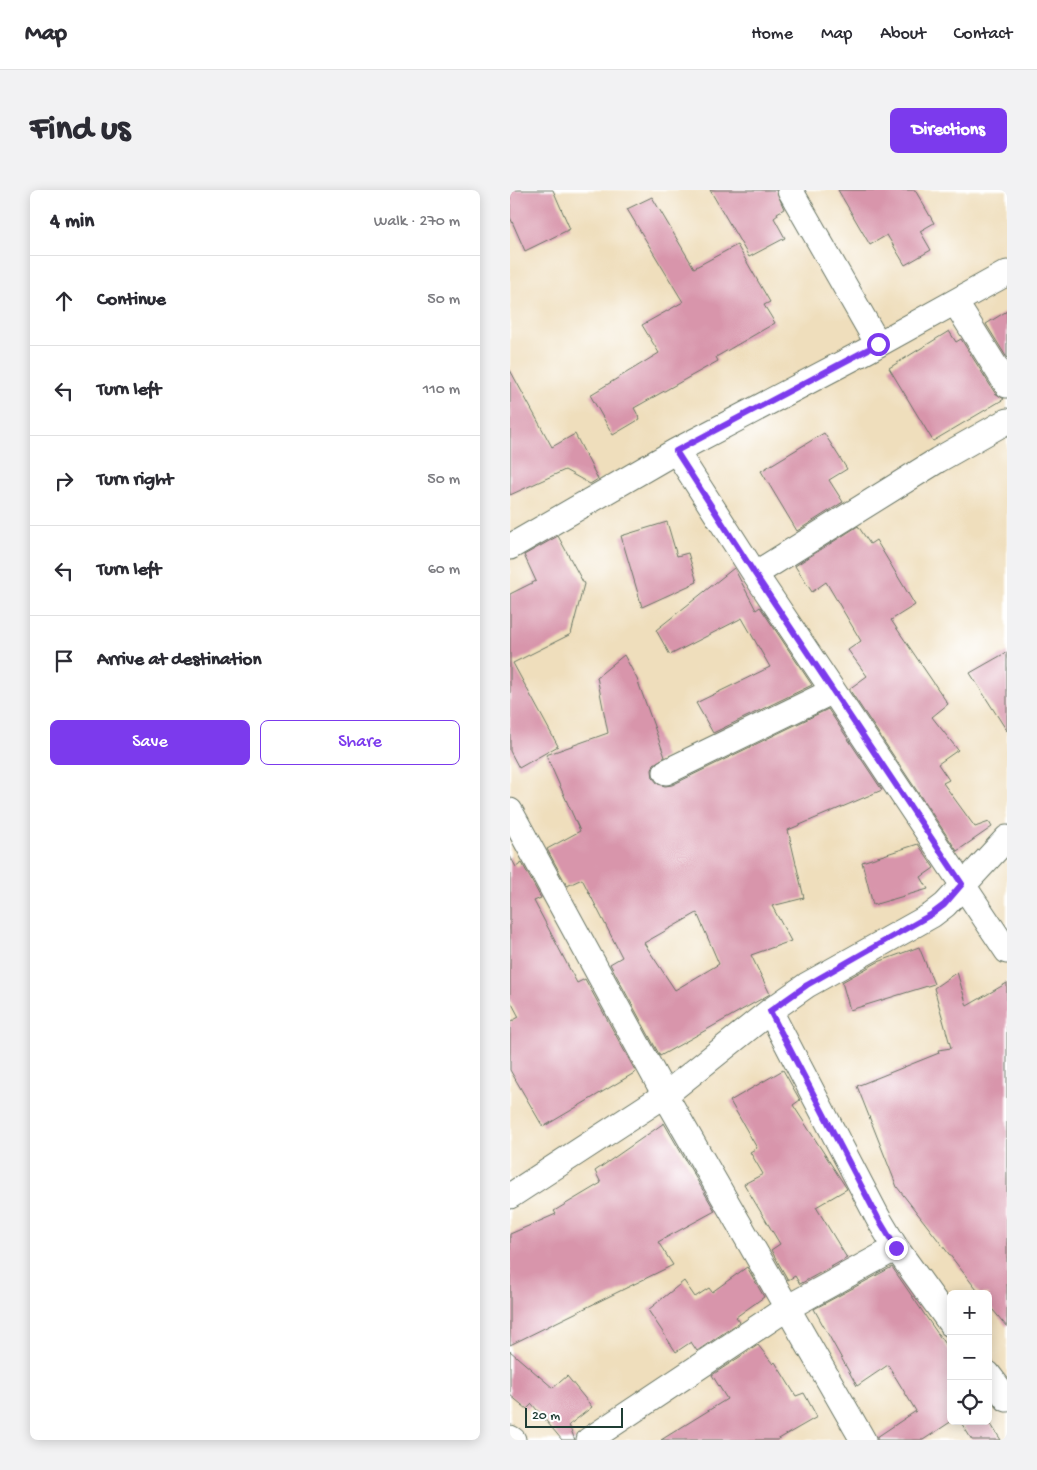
<!DOCTYPE html>
<meta charset="utf-8">
<style>
body{margin:0;font-family:"Gochi Hand",sans-serif;background:#f2f2f3;color:#2b2b33}
.controls{position:absolute;right:15px;bottom:15px;display:grid;overflow:hidden;border-radius:8px;box-shadow:0 2px 12px #0003}
.controls button{width:45px;height:45px;display:grid;place-items:center;padding:0;border:0;border-bottom:1px solid #e1e1e2;background:#fff;color:#2b2b33;font:25px sans-serif}
.scale{position:absolute;left:15px;bottom:12px;width:98px;box-sizing:border-box;padding-left:5px;border:2px solid #1f3d34;border-top:0;font-size:14px;line-height:18px;white-space:nowrap;color:#1f3d34;-webkit-text-stroke:4px #fff;paint-order:stroke}
.stop{position:absolute;width:15px;height:15px;margin:-11px;border:4px solid #7c3aed;border-radius:50%;background:#fff}
.stop.end{background:#7c3aed;border-color:#fff;box-shadow:0 1px 5px #0008}
.list{margin:0;padding:0;list-style:none}
h2{display:flex;justify-content:space-between;align-items:center;height:65px;margin:0;padding:0 20px;font-size:21px}
h2 small{font-size:16px;font-weight:400;color:#7c7c81}
.list li{display:grid;grid-template-columns:32px 1fr auto;gap:15px;align-items:center;box-sizing:border-box;height:90px;padding:0 20px;border-top:1px solid #e1e1e2}
.list b{display:block;font-size:19px;white-space:nowrap}
.list em{font-size:16px;font-style:normal;color:#7c7c81}
.actions{display:flex;gap:10px;padding:15px 20px}
.actions a{flex:1;padding:11px 0;border:1px solid #7c3aed;border-radius:8px;text-align:center;font-size:18px;color:#7c3aed}
.actions .main{background:#7c3aed;color:#fff}
.icon{flex:none;width:28px;height:28px;fill:none;stroke:currentColor;stroke-width:2;stroke-linecap:round;stroke-linejoin:round}
.map{position:relative;flex:none;width:497px;height:1250px;overflow:hidden;border-radius:8px}
header{display:flex;align-items:center;gap:30px;box-sizing:border-box;height:70px;padding:0 25px;background:#fff;border-bottom:1px solid #e1e1e2}
header strong{font-size:24px}
nav{display:flex;gap:28px;margin-inline-start:auto;font-size:18px}
.intro{display:flex;align-items:center;justify-content:space-between;box-sizing:border-box;height:120px;padding:0 30px}
h1{margin:0;font-size:35px}
.button{padding:12px 22px;border-radius:8px;background:#7c3aed;color:#fff;font-size:18px;font-weight:700}
main{display:flex;gap:30px;padding:0 30px}
aside{flex:1;background:#fff;border-radius:8px;box-shadow:0 2px 12px #0003}
.map>svg:first-child{display:block}
</style>
<header>
<strong>Map</strong>
<nav><a>Home</a><a>Map</a><a>About</a><a>Contact</a></nav>
</header>
<div class="intro"><h1>Find us</h1><a class="button">Directions</a></div>
<main>
<aside>
<h2>4 min<small>Walk · 270 m</small></h2>
<ul class="list">
<li><svg class="icon" aria-label="ahead" viewBox="0 0 24 24"><path d="M12 20V5M6 11l6-6 6 6"/></svg><div><b>Continue</b></div><em>50 m</em></li>
<li><svg class="icon" aria-label="left" viewBox="0 0 24 24"><path d="M17 20v-9H6M10 6l-5 5 5 5"/></svg><div><b>Turn left</b></div><em>110 m</em></li>
<li><svg class="icon" aria-label="right" viewBox="0 0 24 24"><path d="M7 20v-9h11M14 6l5 5-5 5"/></svg><div><b>Turn right</b></div><em>50 m</em></li>
<li><svg class="icon" aria-label="left" viewBox="0 0 24 24"><path d="M17 20v-9H6M10 6l-5 5 5 5"/></svg><div><b>Turn left</b></div><em>60 m</em></li>
<li><svg class="icon" aria-label="arrive" viewBox="0 0 24 24"><path d="M6 21V4h12l-3 4 3 4H6"/></svg><div><b>Arrive at destination</b></div></li>
</ul>
<div class="actions"><a class="main">Save</a><a>Share</a></div>
</aside>
<div class="map">
<svg width="497" height="1250" viewBox="0 0 497 1250">
<rect width="100%" height="100%" fill="#fff"/>
<filter id="ink" filterUnits="userSpaceOnUse"><feTurbulence type="fractalNoise" baseFrequency=".02" numOctaves="2"/><feDisplacementMap in="SourceGraphic" scale="10" xChannelSelector="R" yChannelSelector="G"/><feConvolveMatrix kernelMatrix="1 2 1 2 8 2 1 2 1" color-interpolation-filters="sRGB"/></filter>
<filter id="wash" filterUnits="userSpaceOnUse"><feTurbulence type="fractalNoise" baseFrequency=".0096" numOctaves="4" result="noise"/><feDisplacementMap in="SourceGraphic" scale="20" xChannelSelector="R" yChannelSelector="G"/><feGaussianBlur stdDeviation="1.12" result="paint"/><feColorMatrix in="noise" values="0 0 0 0 0 0 0 0 0 0 0 0 0 0 0 0 0 1.4 0 .05"/><feComposite in="paint" operator="in"/></filter>
<g filter="url(#wash)">
<rect width="100%" height="100%" fill="#efdebc"/>
<g id="blocks">
<path fill="#d895ab" fill-rule="evenodd" d="M0 0H43L60 39 15 61 0 27Z
M200 0H266L274 19 267 23 268 25 264 28 275 48 239 67Z
M328 0H405L424 33 410 41 421 60 395 75 377 45 360 55Z
M142 7 184 78 227 55 260 112 254 115 265 133 206 167 208 171 124 218 130 229 103 245 80 205 149 163 132 135 173 112 117 19Z
M497 121V168L476 134Z
M439 141 446 152 451 149 485 203 494 209 423 251 379 178Z
M0 180 42 257 65 244 88 289 80 294 55 280 0 305Z
M314 243 337 279 319 290 333 312 287 341 251 281Z
M157 332 167 366 178 363 187 392 132 417 111 346Z
M348 336 360 354 366 350 405 415 381 430 438 514 422 527 448 560 428 574 439 590 433 593 465 637 479 632 482 637 447 661 339 499 357 486 338 460 351 451 316 392 302 402 285 376Z
M48 346 74 394 61 444 3 473 48 556 9 578 0 561V404L26 391 14 365Z
M224 378 246 420 250 417 302 495 203 543 186 513 260 477 232 428 160 465 146 440Z
M497 462V541L460 483Z
M114 465 127 489 155 567 144 574 142 580 143 588 148 594 155 596 162 595 318 519 372 600 278 640 294 708 262 716 281 751 241 765 260 804 150 866 100 774 112 767 72 689 57 696 37 659 70 641 36 565 98 543 87 487ZM187 723 209 774 165 800 134 753Z
M408 654 424 678 411 687 418 699 363 715 352 672Z
M0 666 6 677 12 673 31 708 24 711 67 793 75 789 126 882 33 937 0 880V832L9 827 0 810Z
M409 757 424 794 340 820 332 792 368 772Z
M447 782 457 816 497 793V1137L478 1114V1104H470L387 997 347 896 429 863 428 860 441 858 424 798Z
M273 880 290 910 283 915 337 999 306 1017 337 1068 290 1094 285 1086 278 1090 261 1060 270 1054 234 994 253 984 240 962 247 958 220 911Z
M154 933 205 1021 148 1052 163 1075 0 1155V1044L46 1024 44 1021 91 993 85 981Z
M237 1077 254 1107 226 1127 230 1132 187 1161 181 1152 166 1162 138 1120 174 1091 185 1107 199 1098 202 1102Z
M382 1077 441 1163 442 1231 413 1250H367V1247L406 1221 378 1175 347 1196 304 1119Z
M248 1155 263 1174 265 1172 286 1206 294 1203 307 1227 267 1250H151L217 1209 202 1185Z
M0 1161 43 1198 57 1186 82 1217 59 1235 65 1250H52L22 1214 17 1219 0 1205Z
M478 1230 491 1250H462L450 1231Z"/>
</g>
</g>
<g filter="url(#ink)">
<use href="#blocks" fill-opacity="0" stroke="#687564" stroke-width="1"/>
<g fill="none" stroke-linecap="round" stroke-linejoin="round">
<g stroke="#687564" stroke-width="27">
<path id="minor" d="M280 0 368 154
M445 112 497 195
M166 261 245 384 497 761
M0 357 166 261 358 160 497 83
M245 384 428 270 497 231
M156 582 323 501
M0 621 155 905 353 1250
M260 821 368 1028 386 1058 441 1134
M0 1006 155 905 260 821 297 795 422 725 435 715 497 648
M478 1184 497 1209
M0 1248 3 1250
M79 1250 277 1118 386 1058"/>
</g>
<use href="#minor" stroke="#fff" stroke-width="25"/>
</g>
</g>
<g fill="none" stroke-linecap="round" stroke-linejoin="round" filter="url(#ink)">
<path stroke="#7c3aed" stroke-width="6" d="M368 154 166 261 245 384 452 694 434 715 422 724 297 795 260 821 368 1028 386 1058"/>
</g>
</svg>
<div class="controls">
<button>+</button>
<button>−</button>
<button><svg class="icon" aria-label="locate" viewBox="0 0 24 24"><circle cx="12" cy="12" r="6"/><path d="M12 2v4M12 18v4M2 12h4M18 12h4"/></svg></button>
</div>
<div class="scale">20 m</div>
<div class="stop" style="left:368px;top:154px"></div>
<div class="stop end" style="left:386px;top:1058px"></div>
</div>
</main>
